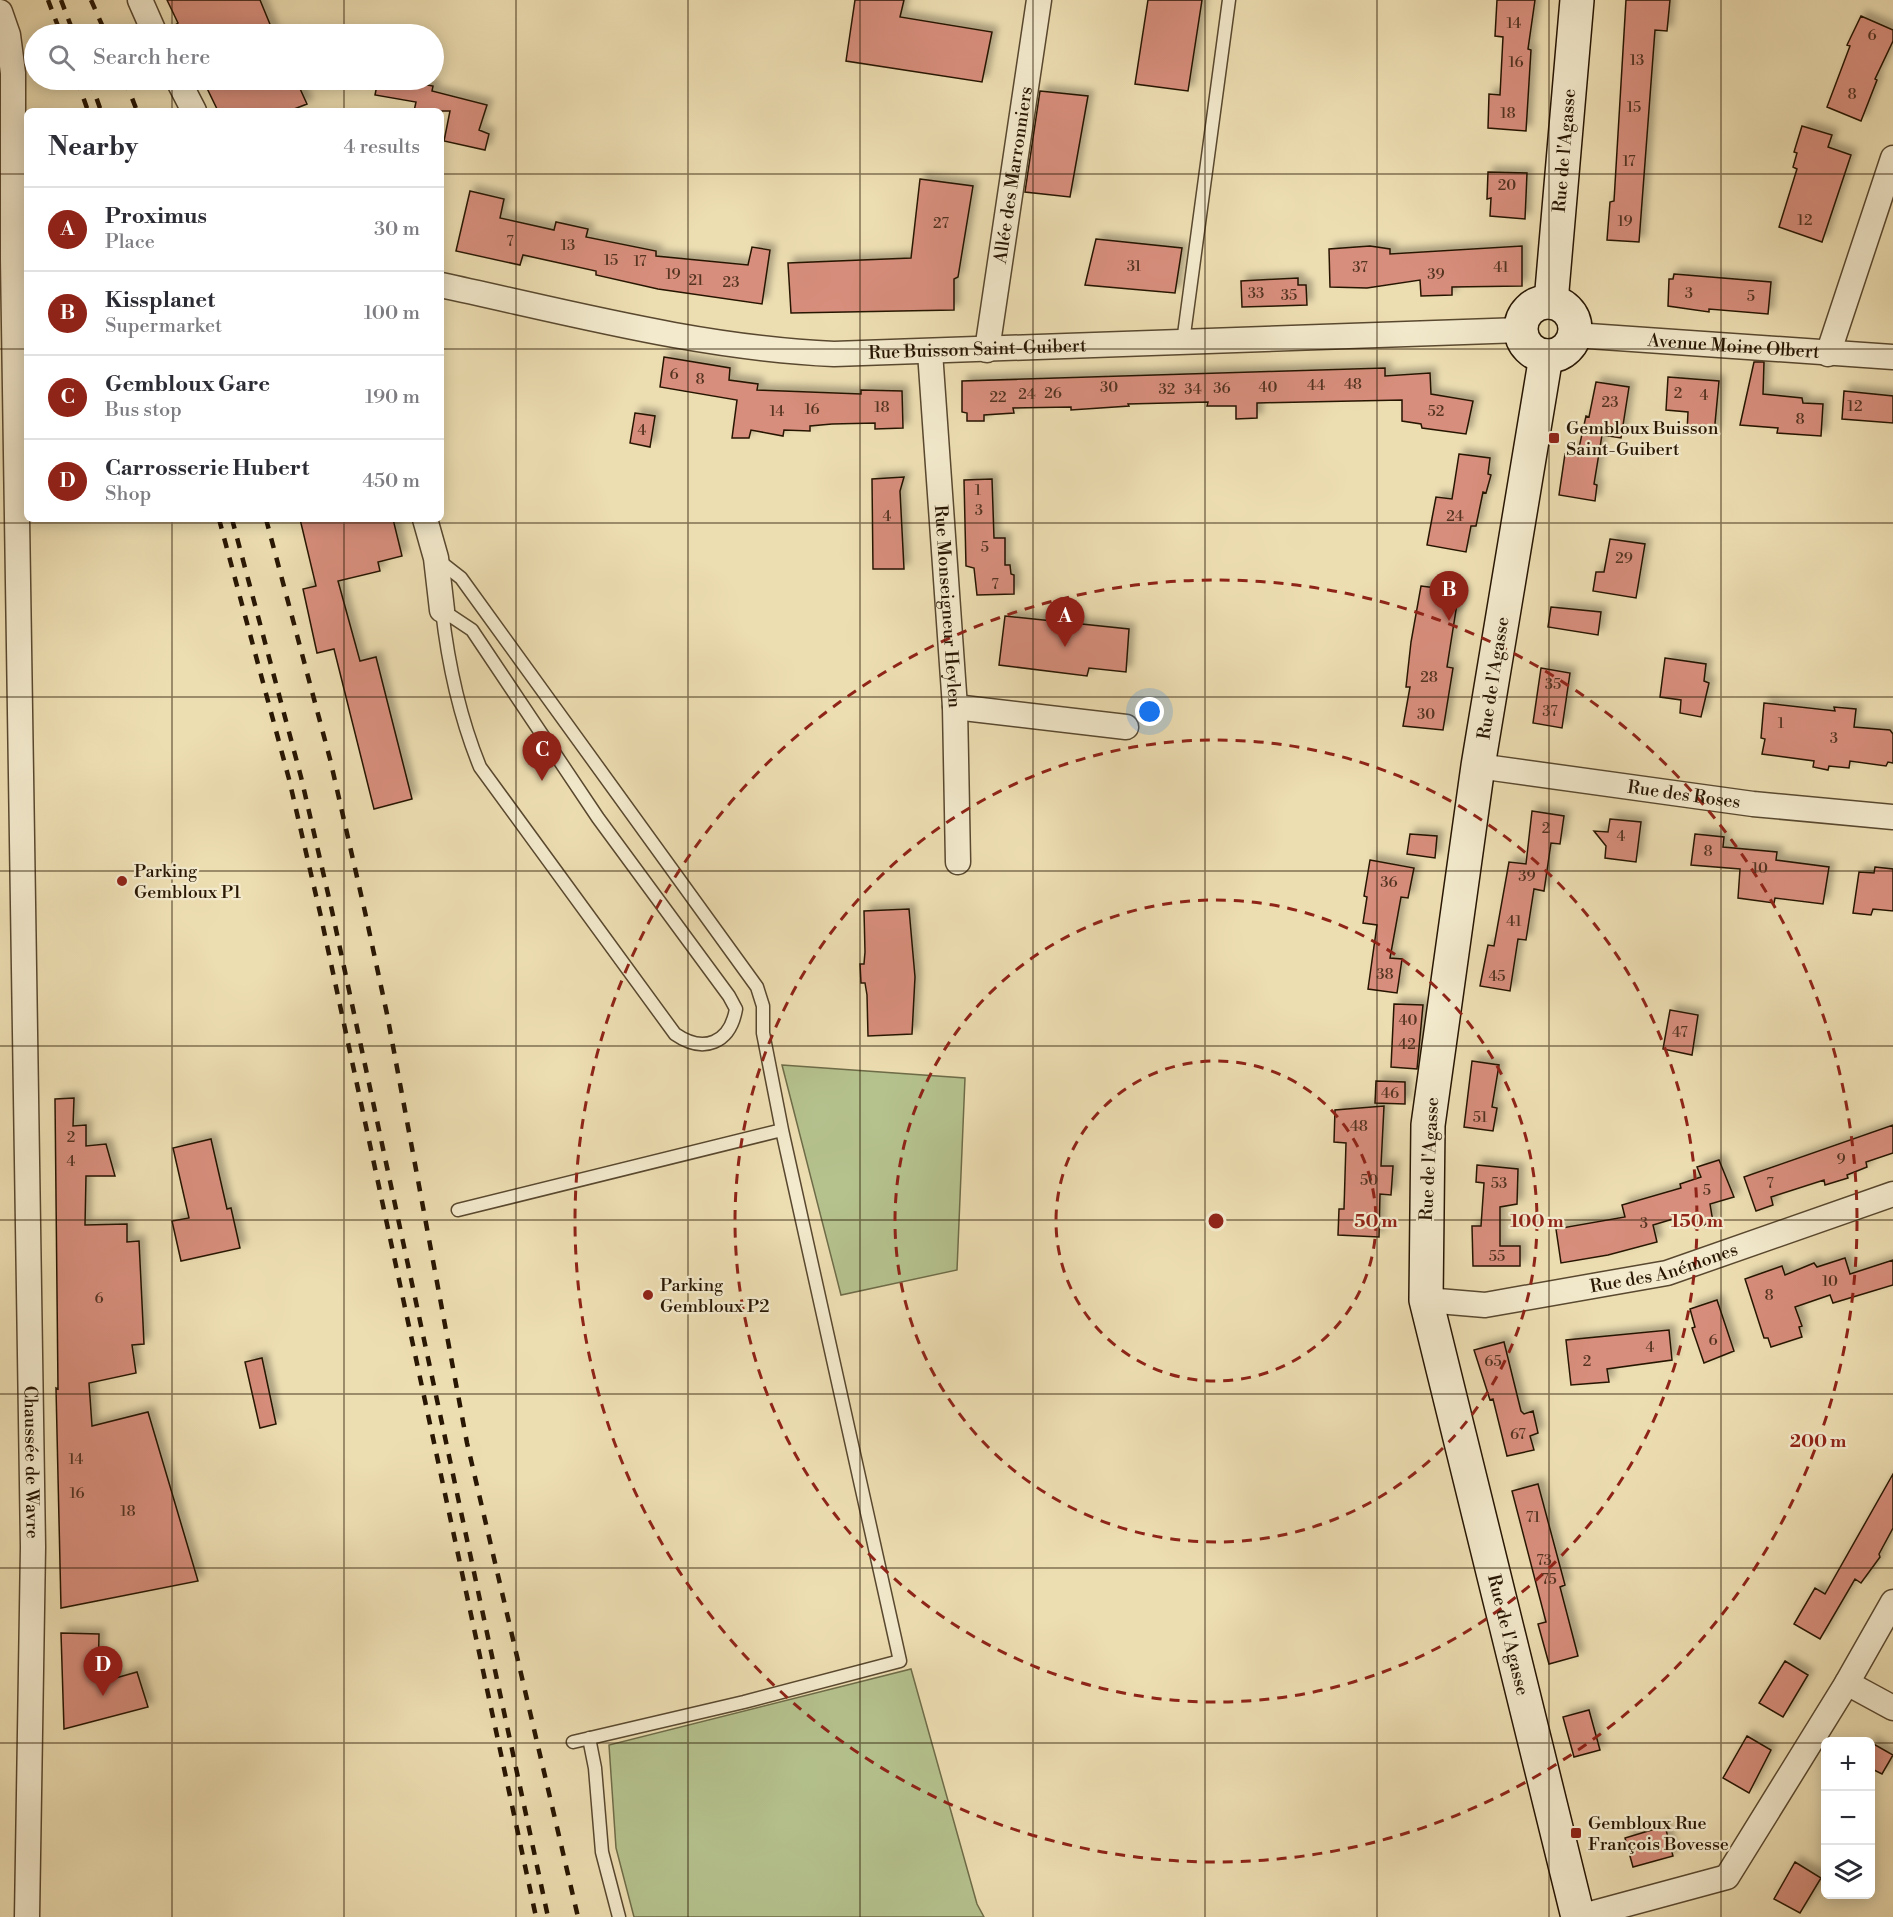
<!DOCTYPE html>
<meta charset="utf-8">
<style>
body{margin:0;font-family:"Libre Bodoni",serif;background:#f2f2f3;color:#2b2b33}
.controls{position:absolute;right:18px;bottom:18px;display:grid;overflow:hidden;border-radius:9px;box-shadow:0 3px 15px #0003}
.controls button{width:54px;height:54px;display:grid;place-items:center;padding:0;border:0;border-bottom:2px solid #e1e1e2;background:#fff;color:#2b2b33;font:30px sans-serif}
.you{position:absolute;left:1150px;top:712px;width:21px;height:21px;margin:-15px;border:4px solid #fff;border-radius:50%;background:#1a73e8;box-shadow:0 0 0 9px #1a73e833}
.badge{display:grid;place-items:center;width:39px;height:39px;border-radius:50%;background:#8f2418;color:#fff;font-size:20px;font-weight:700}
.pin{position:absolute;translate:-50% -50px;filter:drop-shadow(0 2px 3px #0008)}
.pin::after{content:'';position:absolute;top:32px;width:21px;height:18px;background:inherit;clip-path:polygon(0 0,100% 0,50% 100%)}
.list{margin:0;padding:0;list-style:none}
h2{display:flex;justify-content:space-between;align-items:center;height:78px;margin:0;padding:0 24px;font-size:26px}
h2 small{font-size:20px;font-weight:400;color:#7c7c81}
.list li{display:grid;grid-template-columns:39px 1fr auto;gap:18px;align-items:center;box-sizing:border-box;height:84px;padding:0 24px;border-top:2px solid #e1e1e2}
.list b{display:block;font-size:22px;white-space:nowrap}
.list p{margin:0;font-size:20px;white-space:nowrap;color:#7c7c81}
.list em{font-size:20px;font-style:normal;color:#7c7c81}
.icon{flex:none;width:33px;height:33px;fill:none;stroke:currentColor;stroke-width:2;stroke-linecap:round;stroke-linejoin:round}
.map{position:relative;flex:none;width:1893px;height:1917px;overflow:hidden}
.search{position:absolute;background:#fff;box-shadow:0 3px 15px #0003;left:24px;top:24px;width:420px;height:66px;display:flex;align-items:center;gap:15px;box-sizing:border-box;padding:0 21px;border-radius:33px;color:#7c7c81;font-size:22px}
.panel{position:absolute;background:#fff;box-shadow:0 3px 15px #0003;left:24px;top:108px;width:420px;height:414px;border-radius:9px}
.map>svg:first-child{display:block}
</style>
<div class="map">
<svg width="1893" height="1917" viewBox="0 0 1893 1917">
<defs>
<filter id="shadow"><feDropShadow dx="5.5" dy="-5.5" stdDeviation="3" flood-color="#0004"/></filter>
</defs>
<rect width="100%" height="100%" fill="#eddeb2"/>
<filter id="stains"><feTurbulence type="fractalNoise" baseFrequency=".00333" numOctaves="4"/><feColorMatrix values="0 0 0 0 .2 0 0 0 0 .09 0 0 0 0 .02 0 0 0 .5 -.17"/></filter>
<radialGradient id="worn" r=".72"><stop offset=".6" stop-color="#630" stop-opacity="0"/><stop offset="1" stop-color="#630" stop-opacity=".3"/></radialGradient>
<path fill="#b5c28e" stroke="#6e6c48" stroke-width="1.5" d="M782 1065 965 1078 957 1270 841 1295Z
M911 1669 977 1904 984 1917H634L616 1848 609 1745Z"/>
<path fill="#d78e7c" stroke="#281603" stroke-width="1.5" filter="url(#shadow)" d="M167 0H260L274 34H169L168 30 178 23Z
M855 0H904L900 17 992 32 982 82 846 61Z
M1148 0H1202L1188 91 1135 84Z
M1497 0H1535L1528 49 1531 50 1526 131 1488 128 1489 94 1500 95 1503 37 1495 36Z
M1626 0H1670L1667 31 1655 30 1639 242 1607 240 1610 202 1614 201Z
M1861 16 1893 30V41L1875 79 1877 80 1861 121 1827 107 1850 46 1847 45Z
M203 80H296L307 104 289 111H218Z
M378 80H400L433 86 432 91 487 105 479 130 489 134 485 150 444 141 450 111H414L416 102 375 95Z
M1040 91 1088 96 1070 197 1025 192Z
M1802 126 1832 135 1828 147 1851 155 1822 242 1779 227 1797 169 1793 167 1797 153 1794 152Z
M1488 172 1527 173 1525 219 1490 216 1491 198 1487 199Z
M920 179 973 186 958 277 954 279V310L791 313 788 263 911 258Z
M470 191 504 199 500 218 554 230 556 222 588 229 586 237 656 251V256L748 265 752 247 770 250 762 304 658 289 596 275V271L523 255 520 265 456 251Z
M1096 239 1182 248 1175 293 1085 285Z
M1370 246 1390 249V254L1522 246V286L1452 287V295L1421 296 1420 280 1367 288 1330 287 1329 249Z
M1674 274 1771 282 1768 314 1709 309V312L1668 306 1669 279H1673Z
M1298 278V285H1306L1307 305 1242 307 1241 281Z
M664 357 730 368 729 380 758 384 757 390 861 394V390L902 391 903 428 875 429V423L832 424 810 426V431L784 430 783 436 751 430 749 438H732L737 400 660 387Z
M1754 362H1764L1763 394 1802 398 1803 403 1823 404 1821 436 1777 433 1778 428 1740 425Z
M1385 368V376L1430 373 1431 394 1473 401 1466 434 1422 428 1421 424 1402 421V400L1257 403V418L1236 419V406H1207L1208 402 1128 404 1129 406 1071 410V407L1013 408 1014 413 984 415V421H967V413L962 412V381Z
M1668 377 1719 381 1714 434 1687 433 1688 412 1666 410Z
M1596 382 1629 387 1621 438 1602 435 1594 484 1597 485 1595 501 1559 495 1565 454 1572 456 1573 448H1579L1586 416 1589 417Z
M1844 391 1893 396V423L1842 419Z
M635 413 655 416 650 447 630 443Z
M1459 454 1490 458 1488 474 1491 475 1486 493 1483 492 1476 526H1471L1466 552 1427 545 1436 497 1452 499Z
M904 477 900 491 904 569H873L872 479Z
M992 479 994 538H1005V565H1010L1011 574 1014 575V594L977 595 974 568 966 566 964 480Z
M300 519H393L402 556 378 562 380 571 338 581 360 661 376 657 412 799 374 809 334 649 317 653 303 589 316 586Z
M1610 539 1645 544 1636 598 1593 591 1596 572H1604Z
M1421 586 1459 591 1447 667 1453 668 1443 730 1403 726 1410 687H1406L1411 642Z
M1551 607 1601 612 1598 635 1548 627Z
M1005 616 1129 629 1126 672 1089 668 1087 676 999 665Z
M1665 658 1706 664 1704 681 1709 683 1701 717 1680 713 1681 700 1660 697Z
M1541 668 1570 673 1562 728 1533 723Z
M1764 703 1835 711 1834 707 1856 709 1854 727 1890 730 1893 734V763L1888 762 1886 766 1850 761 1849 768 1829 766 1828 770 1813 767 1814 761 1762 754 1765 739 1761 738Z
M1532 811 1564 816 1560 844 1551 843 1544 891 1534 889 1526 940 1518 939 1510 991 1480 986 1488 945 1494 946 1509 862 1526 864Z
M1610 819 1641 822 1636 862 1605 858 1606 846 1594 831 1608 832Z
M1410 834 1437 836 1435 858 1407 854Z
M1695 834 1724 837 1723 847 1777 852 1776 860 1829 867 1823 904 1775 898 1774 903 1738 898 1740 869 1691 865Z
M1370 860 1414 868 1408 898 1401 897 1390 958 1402 959 1397 993 1368 989 1377 925 1363 923 1367 897 1364 896Z
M1875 867 1893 869V911L1873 909 1871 915 1853 913 1859 872 1874 873Z
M909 909 915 977 912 1034 868 1036 867 995 865 983H861L860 964H864L865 952 864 911Z
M1394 1004 1423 1005 1417 1069 1391 1067Z
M1670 1010 1698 1015 1692 1055 1663 1049Z
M1472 1061 1499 1065 1492 1107 1497 1108 1493 1131 1464 1127Z
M1376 1081 1405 1082V1104L1375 1103Z
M74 1098 73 1126 86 1125V1146L106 1144 115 1176H86L85 1225 127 1224V1242L139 1241 144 1344 132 1345 136 1373 89 1383 92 1426 148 1412 198 1581 61 1608 56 1388 58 1389 55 1099Z
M1384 1106 1381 1166H1393L1391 1195 1380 1194 1379 1237 1338 1235 1339 1209H1344L1346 1143 1334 1142 1335 1110Z
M1893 1125V1153L1866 1162 1867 1167 1847 1175 1848 1178 1825 1185 1824 1180 1771 1197 1773 1205 1756 1211 1744 1177Z
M211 1139 227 1209 231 1208 240 1248 181 1261 172 1221 189 1218 173 1148Z
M1719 1160 1734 1197 1710 1204 1713 1222 1695 1228 1690 1214 1653 1225 1657 1242 1608 1255 1561 1263 1556 1229 1625 1217 1622 1205 1681 1188 1680 1184 1701 1177 1697 1167Z
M1477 1165 1518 1169 1517 1204 1500 1207V1246H1520V1266H1473L1472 1226H1481L1484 1183 1476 1182Z
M1845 1258 1850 1274 1893 1260V1285L1833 1303 1830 1295 1795 1307 1802 1326 1799 1327 1802 1337 1771 1347 1768 1338H1764L1745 1279 1782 1266 1785 1275 1814 1263 1817 1267Z
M1717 1300 1734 1351 1704 1363 1692 1328 1695 1327 1690 1309Z
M1669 1330 1672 1360 1607 1369 1609 1382 1571 1385 1566 1340Z
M1504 1342 1521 1411 1524 1414 1533 1411 1538 1433 1530 1436 1534 1450 1507 1456 1493 1399 1490 1400 1474 1350Z
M262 1358 276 1424 260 1428 245 1362Z
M1893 1474V1528L1879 1554 1880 1557 1861 1583 1855 1579 1820 1639 1794 1624 1815 1588 1825 1594Z
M1538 1484 1565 1585 1560 1587 1578 1656 1549 1664 1538 1624 1546 1622 1512 1491Z
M61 1633 99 1634 98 1683 137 1672 148 1707 64 1729Z
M1785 1661 1808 1675 1783 1717 1759 1703Z
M1589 1710 1600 1750 1574 1757 1563 1717Z
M1747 1736 1771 1750 1749 1793 1723 1778Z
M1870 1742 1893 1755 1882 1774 1870 1768Z
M1665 1826 1673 1856 1633 1867 1625 1838Z
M1795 1862 1821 1878 1800 1913 1774 1899Z"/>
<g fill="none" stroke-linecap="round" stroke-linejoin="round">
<g stroke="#59482f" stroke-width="15">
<path id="lane" d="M1183 342 1229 0
M438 560 461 578 757 987 763 1006V1033L782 1130
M442 610 472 630 598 818 729 996 736 1009C730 1043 704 1054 675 1034L480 767C460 718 448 663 442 610Z
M458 1210 782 1130 900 1661 744 1702 573 1742
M589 1738 595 1768 602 1852 619 1917"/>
</g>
<g stroke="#59482f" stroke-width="27">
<g id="street">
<path d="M140 0 155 34"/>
<path id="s1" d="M0 12 8 35 13 73V260L33 1547 27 1917"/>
<path d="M178 80 194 111"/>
<path id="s2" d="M441 285C571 313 700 348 834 354L1521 330"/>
<path id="s3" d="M1574 335 1893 357"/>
<path id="s4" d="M987 350 1039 0"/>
<path id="s5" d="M930 352 955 707 958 862"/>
<path d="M1828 354 1893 158"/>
<path d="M425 519 436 558 442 610"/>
<path d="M955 707 1126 727"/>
<path id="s6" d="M1478 766 1753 804 1893 817"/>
<path id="s7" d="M1426 1300 1485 1305 1667 1273 1893 1194"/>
<path d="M1847 1683 1893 1708"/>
<path d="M1579 1917 1727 1877 1847 1683 1893 1602"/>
</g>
</g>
<g stroke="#281603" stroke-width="36">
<g id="secondary">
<path id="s8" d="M1551 302 1577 0"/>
<circle cx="1548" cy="329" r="27"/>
<path id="s9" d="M1546 356 1478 766 1428 1125 1426 1300 1578 1917"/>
</g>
</g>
<use href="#lane" stroke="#f3eacd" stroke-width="12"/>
<use href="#street" stroke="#f3eacd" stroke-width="24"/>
<use href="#secondary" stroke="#f3eacd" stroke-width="33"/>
<path stroke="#281603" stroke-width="4.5" stroke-dasharray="10 10" stroke-linecap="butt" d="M48 0 61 34
M61 0 74 34
M91 0 106 34
M77 80 88 111
M90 80 101 111
M125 80 137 111
M219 519 289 779 321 917 536 1917
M232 519 301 777 332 911 548 1917
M266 519 330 759 365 912 387 1014 467 1443 578 1917"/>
</g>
<path fill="none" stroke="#281603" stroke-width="1.5" stroke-opacity="0.55" d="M172 0V34M344 0V34M516 0V1917M688 0V1917M860 0V1917M1033 0V1917M1205 0V1917M1377 0V1917M1549 0V1917M1721 0V1917M172 80V111M344 80V111M0 174H27M441 174H1893M0 349H27M441 349H1893M172 519V1917M344 519V1917M0 523H1893M0 697H1893M0 871H1893M0 1046H1893M0 1220H1893M0 1394H1893M0 1568H1893M0 1743H1826M1870 1743H1893"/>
<g fill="none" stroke="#8f2418" stroke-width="3" stroke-dasharray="10 8">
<circle cx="1216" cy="1221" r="160"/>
<circle cx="1216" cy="1221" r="321"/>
<circle cx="1216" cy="1221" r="481"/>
<circle cx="1216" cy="1221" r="641"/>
</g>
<g fill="#8f2418" stroke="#f3eacd" stroke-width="2">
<rect x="1548" y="432" width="12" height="12" rx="3"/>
<circle cx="122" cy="881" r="6"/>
<circle cx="648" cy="1295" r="6"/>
<rect x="1570" y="1827" width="12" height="12" rx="3"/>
</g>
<g text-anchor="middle" stroke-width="4.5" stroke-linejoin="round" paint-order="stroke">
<g font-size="15" fill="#543421">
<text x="1514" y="28">14</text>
<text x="1872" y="40">6</text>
<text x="1637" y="65">13</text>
<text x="1516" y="67">16</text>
<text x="1852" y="99">8</text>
<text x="1634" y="112">15</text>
<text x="1508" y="118">18</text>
<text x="1629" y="166">17</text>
<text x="1507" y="190">20</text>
<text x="1805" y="225">12</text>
<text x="1625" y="226">19</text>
<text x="941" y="228">27</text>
<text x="510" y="246">7</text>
<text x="568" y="250">13</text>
<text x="611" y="265">15</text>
<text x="640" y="266">17</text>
<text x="1134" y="271">31</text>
<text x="1360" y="272">37</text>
<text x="1501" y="272">41</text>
<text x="673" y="279">19</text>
<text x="1436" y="279">39</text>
<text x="696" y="285">21</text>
<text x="731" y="287">23</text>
<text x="1256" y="298">33</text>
<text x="1689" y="298">3</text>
<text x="1289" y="300">35</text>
<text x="1751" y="301">5</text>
<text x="674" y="379">6</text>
<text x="700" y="384">8</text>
<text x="1353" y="389">48</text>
<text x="1316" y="390">44</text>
<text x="1109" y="392">30</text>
<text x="1268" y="392">40</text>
<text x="1222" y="393">36</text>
<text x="1167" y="394">32</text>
<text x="1193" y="394">34</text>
<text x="1053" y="398">26</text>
<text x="1678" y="398">2</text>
<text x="1027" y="399">24</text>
<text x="1704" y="400">4</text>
<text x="998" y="402">22</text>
<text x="1610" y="407">23</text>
<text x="1855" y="411">12</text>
<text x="882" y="412">18</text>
<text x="812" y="414">16</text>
<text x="777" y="416">14</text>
<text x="1436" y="416">52</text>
<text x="1800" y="424">8</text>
<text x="642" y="435">4</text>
<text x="978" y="495">1</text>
<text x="979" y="515">3</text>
<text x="887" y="521">4</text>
<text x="1455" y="521">24</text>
<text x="985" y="552">5</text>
<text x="1624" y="563">29</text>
<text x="995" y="589">7</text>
<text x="1429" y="682">28</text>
<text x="1553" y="689">35</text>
<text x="1550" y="716">37</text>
<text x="1426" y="719">30</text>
<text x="1781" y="728">1</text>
<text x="1834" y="743">3</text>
<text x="1546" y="833">2</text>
<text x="1621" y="841">4</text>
<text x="1708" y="856">8</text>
<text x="1760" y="873">10</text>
<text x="1527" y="881">39</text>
<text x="1389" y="887">36</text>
<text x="1514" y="926">41</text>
<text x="1385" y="979">38</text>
<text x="1497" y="981">45</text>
<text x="1408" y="1025">40</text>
<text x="1680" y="1037">47</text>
<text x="1407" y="1049">42</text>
<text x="1390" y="1098">46</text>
<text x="1480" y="1122">51</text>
<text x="1359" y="1131">48</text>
<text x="71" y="1142">2</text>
<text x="1841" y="1164">9</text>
<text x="71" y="1166">4</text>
<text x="1369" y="1185">50</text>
<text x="1499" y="1188">53</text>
<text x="1770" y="1188">7</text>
<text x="1707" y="1195">5</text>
<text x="1644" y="1228">3</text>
<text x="1497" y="1261">55</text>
<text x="1830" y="1286">10</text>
<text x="1769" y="1300">8</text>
<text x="99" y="1303">6</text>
<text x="1713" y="1345">6</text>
<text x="1650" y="1352">4</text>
<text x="1493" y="1366">65</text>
<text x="1587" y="1366">2</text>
<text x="1518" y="1439">67</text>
<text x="76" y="1464">14</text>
<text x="77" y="1498">16</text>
<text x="128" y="1516">18</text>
<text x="1533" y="1522">71</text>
<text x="1544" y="1565">73</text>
<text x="1549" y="1584">75</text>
</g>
<g font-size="18" fill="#281603" stroke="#f3eacd">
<text dy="6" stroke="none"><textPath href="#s8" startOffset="152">Rue de l'Agasse</textPath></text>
<text dy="6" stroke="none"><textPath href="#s4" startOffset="177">Allée des Marronniers</textPath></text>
<text dy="6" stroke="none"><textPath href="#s3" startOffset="160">Avenue Moine Olbert</textPath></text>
<text dy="6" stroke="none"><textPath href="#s2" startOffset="543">Rue Buisson Saint-Guibert</textPath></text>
<text dy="6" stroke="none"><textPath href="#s5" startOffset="255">Rue Monseigneur Heylen</textPath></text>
<text transform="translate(1493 678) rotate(-81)" y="6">Rue de l'Agasse</text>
<text dy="6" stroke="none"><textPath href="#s6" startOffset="208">Rue des Roses</textPath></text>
<text transform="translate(1429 1159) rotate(-87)" y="6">Rue de l'Agasse</text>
<text dy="6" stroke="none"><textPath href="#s7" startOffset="242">Rue des Anémones</textPath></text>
<text dy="6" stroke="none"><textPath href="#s1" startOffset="1452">Chaussée de Wavre</textPath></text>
<text dy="6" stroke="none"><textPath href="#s9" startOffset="1298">Rue de l'Agasse</textPath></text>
</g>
<g font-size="18" fill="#281603" stroke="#f3eacd" text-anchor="start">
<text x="1566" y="434">Gembloux Buisson<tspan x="1566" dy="21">Saint-Guibert</tspan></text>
<text x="134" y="877">Parking<tspan x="134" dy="21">Gembloux P1</tspan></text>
<text x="660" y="1291">Parking<tspan x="660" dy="21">Gembloux P2</tspan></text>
<text x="1588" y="1829">Gembloux Rue<tspan x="1588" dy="21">François Bovesse</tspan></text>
</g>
</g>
<circle cx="1216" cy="1221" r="9" fill="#8f2418" stroke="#f3eacd" stroke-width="3"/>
<g font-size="18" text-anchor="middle" font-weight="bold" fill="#8f2418" stroke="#f3eacd" stroke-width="4.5" stroke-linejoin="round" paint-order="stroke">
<text x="1376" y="1227">50 m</text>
<text x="1537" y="1227">100 m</text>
<text x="1697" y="1227">150 m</text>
<text x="1818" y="1447">200 m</text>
</g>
<rect width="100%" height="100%" filter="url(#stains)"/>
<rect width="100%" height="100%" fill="url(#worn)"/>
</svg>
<div class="controls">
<button>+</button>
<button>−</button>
<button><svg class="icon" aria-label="layers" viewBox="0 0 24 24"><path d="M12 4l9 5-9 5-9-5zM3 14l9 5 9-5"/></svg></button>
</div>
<div class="you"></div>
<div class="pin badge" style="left:1065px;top:647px">A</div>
<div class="pin badge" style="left:1449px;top:621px">B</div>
<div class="pin badge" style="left:542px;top:781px">C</div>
<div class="pin badge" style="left:103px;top:1696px">D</div>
<div class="search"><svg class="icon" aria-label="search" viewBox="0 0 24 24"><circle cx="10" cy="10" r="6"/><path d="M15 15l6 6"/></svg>Search here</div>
<section class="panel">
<h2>Nearby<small>4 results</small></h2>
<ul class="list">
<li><span class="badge">A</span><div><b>Proximus</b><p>Place</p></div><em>30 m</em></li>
<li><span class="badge">B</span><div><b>Kissplanet</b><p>Supermarket</p></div><em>100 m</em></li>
<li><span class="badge">C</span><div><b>Gembloux Gare</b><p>Bus stop</p></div><em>190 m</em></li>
<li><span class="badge">D</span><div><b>Carrosserie Hubert</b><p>Shop</p></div><em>450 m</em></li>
</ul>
</section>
</div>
